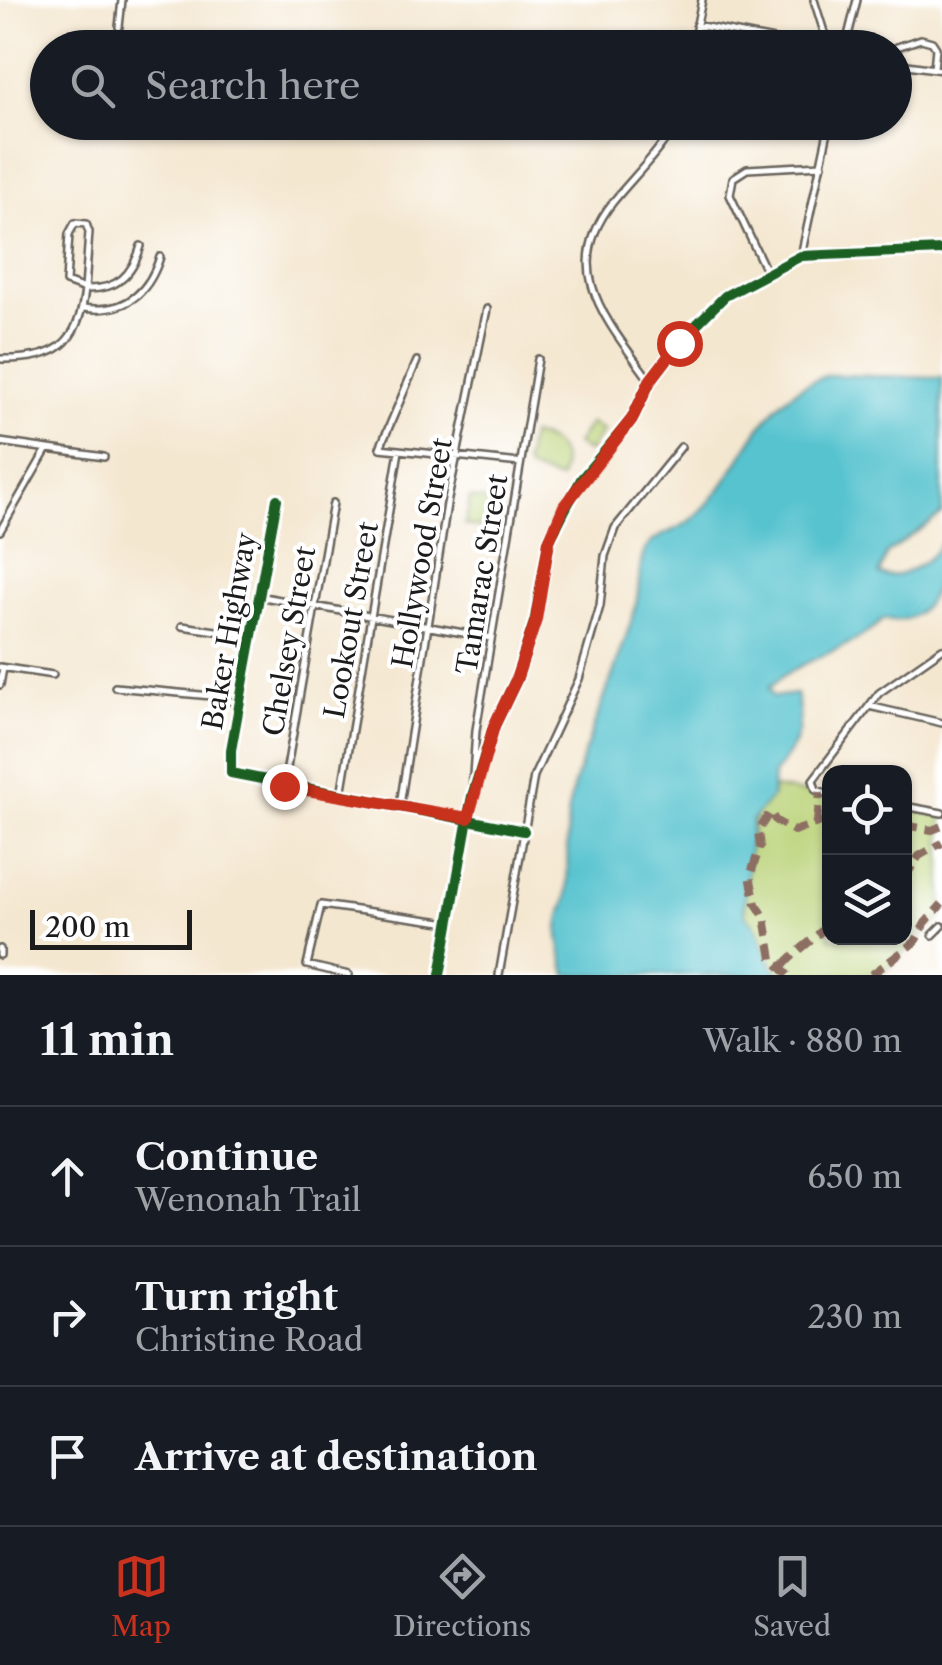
<!DOCTYPE html>
<meta charset="utf-8">
<style>
body{margin:0;font-family:"Libre Caslon Text",serif;background:#242831;color:#f1f3f6}
.controls{position:absolute;right:30px;bottom:30px;display:grid;overflow:hidden;border-radius:20px;box-shadow:0 2px 8px #0004}
.controls button{width:90px;height:90px;display:grid;place-items:center;padding:0;border:0;border-bottom:2px solid #363941;background:#171b24;color:#f1f3f6;font:50px sans-serif}
.scale{position:absolute;left:30px;bottom:25px;width:162px;box-sizing:border-box;padding-left:10px;border:5px solid #1c1c1c;border-top:0;font-size:28px;line-height:35px;white-space:nowrap;color:#1c1c1c;-webkit-text-stroke:8px #fff;paint-order:stroke}
.stop{position:absolute;width:30px;height:30px;margin:-22px;border:8px solid #c8321e;border-radius:50%;background:#fff}
.stop.end{background:#c8321e;border-color:#fff;box-shadow:0 2px 10px #0008}
.list{margin:0;padding:0;list-style:none}
h2{display:flex;justify-content:space-between;align-items:center;height:130px;margin:0;padding:0 40px;font-size:42px}
h2 small{font-size:32px;font-weight:400;color:#9ea1a6}
.list li{display:grid;grid-template-columns:65px 1fr auto;gap:30px;align-items:center;box-sizing:border-box;height:140px;padding:0 40px;border-top:2px solid #363941}
.list b{display:block;font-size:38px;white-space:nowrap}
.list p{margin:0;font-size:32px;white-space:nowrap;color:#9ea1a6}
.list em{font-size:32px;font-style:normal;color:#9ea1a6}
.icon{flex:none;width:55px;height:55px;fill:none;stroke:currentColor;stroke-width:2;stroke-linecap:round;stroke-linejoin:round}
.map{position:relative;flex:none;width:942px;height:975px;overflow:hidden}
.search{position:absolute;background:#171b24;box-shadow:0 2px 8px #0004;left:30px;right:30px;top:30px;height:110px;display:flex;align-items:center;gap:25px;box-sizing:border-box;padding:0 35px;border-radius:55px;color:#9ea1a6;font-size:38px}
.sheet{height:550px;background:#171b24}
nav{display:flex;justify-content:space-around;align-items:center;box-sizing:border-box;height:140px;border-top:2px solid #363941;background:#171b24;font-size:28px;color:#9ea1a6}
nav a{display:grid;justify-items:center;gap:5px}
nav .on{color:#c8321e}
.map>svg:first-child{display:block}
</style>
<div class="map">
<svg width="942" height="975" viewBox="0 0 942 975">
<rect width="100%" height="100%" fill="#fff"/>
<filter id="ink" filterUnits="userSpaceOnUse"><feTurbulence type="fractalNoise" baseFrequency=".01" numOctaves="2"/><feDisplacementMap in="SourceGraphic" scale="20" xChannelSelector="R" yChannelSelector="G"/><feConvolveMatrix kernelMatrix="1 2 1 2 8 2 1 2 1" color-interpolation-filters="sRGB"/></filter>
<filter id="wash" filterUnits="userSpaceOnUse"><feTurbulence type="fractalNoise" baseFrequency=".0048" numOctaves="4" result="noise"/><feDisplacementMap in="SourceGraphic" scale="40" xChannelSelector="R" yChannelSelector="G"/><feGaussianBlur stdDeviation="2.25" result="paint"/><feColorMatrix in="noise" values="0 0 0 0 0 0 0 0 0 0 0 0 0 0 0 0 0 1.4 0 .05"/><feComposite in="paint" operator="in"/></filter>
<g filter="url(#wash)">
<rect width="100%" height="100%" fill="#f4e7d0"/>
<path fill="#bad277" stroke="#6b774a" stroke-width="2.5" d="M590 423 603 431 589 452 576 444Z
M530 435C556 439 568 454 560 480L529 470 525 464Z
M470 498 499 503 494 530 465 525Z
M773 788 829 797 830 938H904L905 809 942 815V918L881 975H782C761 961 767 932 745 917V873L757 809 772 797Z"/>
<path fill="#56c3cf" stroke="#397076" stroke-width="2.5" d="M830 375 942 378V514L887 553 879 574C901 582 931 561 942 542 942 581 930 628 883 619 853 652 803 655 769 688L773 697 796 694C805 729 796 748 773 774L772 797 752 820 744 908 746 917C767 932 761 961 782 975H567C563 956 555 936 561 916 563 908 567 902 567 894 569 867 564 823 571 796 588 733 617 671 635 608 640 591 638 571 643 555 649 535 677 532 691 520 746 475 755 394 830 375Z"/>
</g>
<g filter="url(#ink)">
<g fill="none" stroke-linecap="round" stroke-linejoin="round">
<g stroke="#68635b" stroke-width="10">
<path id="minor" d="M814 0 829 48
M696 25 815 48
M119 27 122 0
M692 48 702 0
M845 48 857 0
M894 48 921 39 932 42 936 48 934 68
M894 63 942 70
M75 223 86 224 89 232 85 289 66 282 69 234Z
M801 256 830 122
M767 273 730 195 733 178 747 169 822 165
M83 308C123 314 148 295 160 257
M0 359C56 360 79 345 85 289 117 290 132 276 141 246
M417 361 380 448 520 463
M650 381C609 323 558 271 613 202 634 176 660 152 676 122
M0 442 104 457
M277 499 231 750V773L524 831
M0 531 47 449
M258 596 491 638
M182 626 250 636
M0 667 53 675
M0 685 3 668
M115 687 222 697 239 705
M869 706 942 723
M284 785 333 503
M472 791 476 730 538 359
M830 794 816 790 813 780 879 693 942 649
M341 795 399 451
M400 805 447 504 487 309
M904 806 942 813
M933 935 942 926
M0 949V955
M349 975 307 965 321 905 450 923
M440 975 472 796 494 726 516 680 535 620 549 541 581 479 632 419 650 381 684 337 725 296 801 256 942 250
M499 975 534 776 579 679 600 606 605 556 615 528 681 447"/>
</g>
<use href="#minor" stroke="#fff" stroke-width="5"/>
<path stroke="#8d6e63" stroke-width="8" stroke-dasharray="15 8" stroke-linecap="butt" d="M817 822 820 792
M904 825 932 830 942 826
M904 879 919 856 942 843
M783 966C798 948 817 940 830 920
M788 975 772 959 765 917 756 904 750 876 760 847 758 831 770 812 776 821 794 831 830 819
M871 975 915 942 925 923 942 904"/>
<g stroke="#fff" stroke-width="16">
<path id="cycleway" d="M277 499 231 750V773L524 831
M440 975 472 796 494 726 516 680 535 620 549 541 581 479 632 419 650 381 684 337 725 296 801 256 942 250"/>
</g>
<use href="#cycleway" stroke="#1b5e20" stroke-width="10"/>
</g>
</g>
<g fill="none" stroke-linecap="round" stroke-linejoin="round" filter="url(#ink)">
<path stroke="#c8321e" stroke-width="12" d="M284 786 468 818 494 726 516 680 536 620 549 541 564 506 632 419 650 381 679 343"/>
</g>
<g text-anchor="middle" stroke-width="8" stroke-linejoin="round" paint-order="stroke">
<g font-size="28" fill="#1c1c1c" stroke="#fff">
<text transform="translate(422 553) rotate(-80)" y="10">Hollywood Street</text>
<text transform="translate(482 574) rotate(-81)" y="10">Tamarac Street</text>
<text transform="translate(351 620) rotate(-80)" y="10">Lookout Street</text>
<text transform="translate(229 631) rotate(-80)" y="10">Baker Highway</text>
<text transform="translate(289 641) rotate(-80)" y="10">Chelsey Street</text>
</g>
</g>
</svg>
<div class="controls">
<button><svg class="icon" aria-label="locate" viewBox="0 0 24 24"><circle cx="12" cy="12" r="6"/><path d="M12 2v4M12 18v4M2 12h4M18 12h4"/></svg></button>
<button><svg class="icon" aria-label="layers" viewBox="0 0 24 24"><path d="M12 4l9 5-9 5-9-5zM3 14l9 5 9-5"/></svg></button>
</div>
<div class="scale">200 m</div>
<div class="stop" style="left:679px;top:343px"></div>
<div class="stop end" style="left:284px;top:786px"></div>
<div class="search"><svg class="icon" aria-label="search" viewBox="0 0 24 24"><circle cx="10" cy="10" r="6"/><path d="M15 15l6 6"/></svg>Search here</div>
</div>
<section class="sheet">
<h2>11 min<small>Walk · 880 m</small></h2>
<ul class="list">
<li><svg class="icon" aria-label="ahead" viewBox="0 0 24 24"><path d="M12 20V5M6 11l6-6 6 6"/></svg><div><b>Continue</b><p>Wenonah Trail</p></div><em>650 m</em></li>
<li><svg class="icon" aria-label="right" viewBox="0 0 24 24"><path d="M7 20v-9h11M14 6l5 5-5 5"/></svg><div><b>Turn right</b><p>Christine Road</p></div><em>230 m</em></li>
<li><svg class="icon" aria-label="arrive" viewBox="0 0 24 24"><path d="M6 21V4h12l-3 4 3 4H6"/></svg><div><b>Arrive at destination</b></div></li>
</ul>
</section>
<nav>
<a class="on"><svg class="icon" aria-label="map" viewBox="0 0 24 24"><path d="M3 6l6-2 6 2 6-2v14l-6 2-6-2-6 2zM9 4v14M15 6v14"/></svg>Map</a>
<a><svg class="icon" aria-label="directions" viewBox="0 0 24 24"><path d="M12 3l9 9-9 9-9-9zM9 14v-3h6M13 9l2 2-2 2"/></svg>Directions</a>
<a><svg class="icon" aria-label="saved" viewBox="0 0 24 24"><path d="M7 4h10v16l-5-4-5 4z"/></svg>Saved</a>
</nav>
